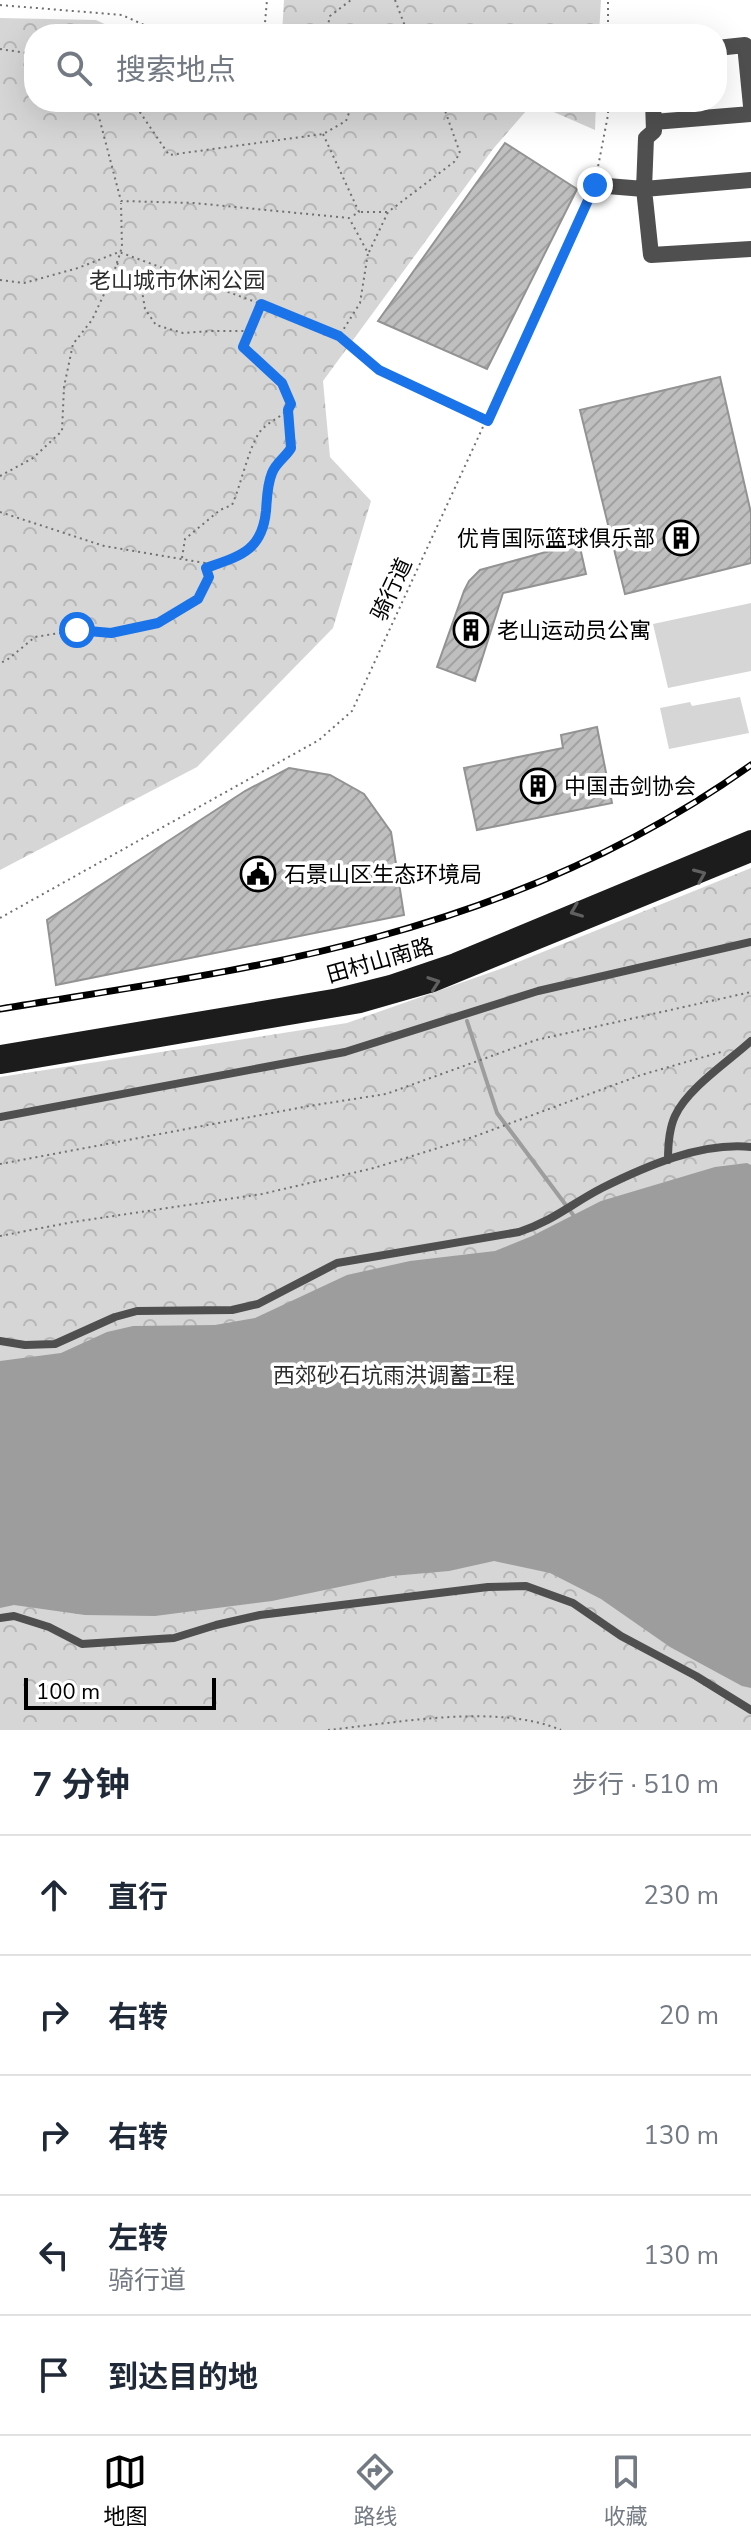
<!DOCTYPE html>
<html lang="zh">
<meta charset="utf-8">
<style>
body{margin:0;font-family:"Nunito Sans","Noto Sans SC",sans-serif;background:#f6f6f7;color:#1f2937}
.scale{position:absolute;left:24px;bottom:20px;width:192px;box-sizing:border-box;padding-left:8px;border:4px solid #000;border-top:0;font-size:22px;line-height:28px;white-space:nowrap;color:#000;-webkit-text-stroke:6px #fff;paint-order:stroke}
.stop{position:absolute;width:24px;height:24px;margin:-18px;border:6px solid #1a73e8;border-radius:50%;background:#fff}
.stop.end{background:#1a73e8;border-color:#fff;box-shadow:0 2px 8px #0008}
.list{margin:0;padding:0;list-style:none}
h2{display:flex;justify-content:space-between;align-items:center;height:104px;margin:0;padding:0 32px;font-size:34px}
h2 small{font-size:26px;font-weight:400;color:#747a83}
.list li{display:grid;grid-template-columns:52px 1fr auto;gap:24px;align-items:center;box-sizing:border-box;height:120px;padding:0 32px;border-top:2px solid #e0e1e3}
.list b{display:block;font-size:30px;white-space:nowrap}
.list p{margin:0;font-size:26px;white-space:nowrap;color:#747a83}
.list em{font-size:26px;font-style:normal;color:#747a83}
.icon{flex:none;width:44px;height:44px;fill:none;stroke:currentColor;stroke-width:2;stroke-linecap:round;stroke-linejoin:round}
.map{position:relative;flex:none;width:751px;height:1730px;overflow:hidden}
.search{position:absolute;background:#fff;box-shadow:0 8px 32px #0002;left:24px;right:24px;top:24px;height:88px;display:flex;align-items:center;gap:20px;box-sizing:border-box;padding:0 28px;border-radius:32px;color:#747a83;font-size:30px}
.sheet{height:704px;background:#fff}
nav{display:flex;justify-content:space-around;align-items:center;box-sizing:border-box;height:112px;border-top:2px solid #e0e1e3;background:#fff;font-size:22px;color:#747a83}
nav a{display:grid;justify-items:center;gap:4px}
nav .on{color:#000}
.map>svg:first-child{display:block}
</style>
<div class="map">
<svg width="751" height="1730" viewBox="0 0 751 1730">
<defs>
<pattern id="forest-crowns" width="20" height="18" patternUnits="userSpaceOnUse" patternTransform="scale(2)"><rect width="20" height="18" fill="#d6d6d6"/><path d="M2 6a3 3 0 1 1 6 0M12 15a3 3 0 1 1 6 0" fill="none" stroke="#b6b6b6"/></pattern>
<pattern id="building-hatch" width="6" height="6" patternUnits="userSpaceOnUse" patternTransform="scale(2)"><rect width="6" height="6" fill="#bfbfbf"/><path d="M-1 1l2-2M0 6l6-6M5 7l2-2" fill="none" stroke="#a2a2a2"/></pattern>
</defs>
<rect width="100%" height="100%" fill="#fff"/>
<path fill="url(#forest-crowns)" d="M284 0H601L599 34H282Z
M0 18 96 20 126 34H34V102H596L595 130 533 103 493 149 323 381 330 457 371 501 333 628 197 767 0 870Z
M751 868V1730H0V1077L347 1023 503 968Z"/>
<path fill="#d6d6d6" d="M751 603V671L668 688 653 624Z
M740 697 749 733 669 749 660 708 690 702 692 706Z"/>
<path fill="#9d9d9d" d="M747 1163 751 1165V1688L742 1686 670 1647 601 1599 550 1573 494 1561 449 1571 392 1576 272 1601 155 1616 85 1615 14 1605 0 1608V1361L61 1353 107 1332 133 1326 215 1325 255 1318 347 1275 410 1261 495 1251 532 1236 601 1201 715 1167Z"/>
<g fill="none" stroke-linecap="round" stroke-linejoin="round">
<path stroke="#9d9d9d" stroke-width="4" d="M467 1021 497 1113 574 1216"/>
</g>
<path fill="url(#building-hatch)" stroke="#939393" stroke-width="2" d="M505 143 577 189 487 369 378 321Z
M720 377 751 513V563L625 594 580 410Z
M579 543 586 574 503 593 475 681 437 667 464 591 469 581 480 570Z
M597 727 612 803 477 830 464 768 563 748 561 735Z
M289 768 330 775 364 794 391 832 404 915 56 985 47 920 245 791Z"/>
<g fill="none" stroke-linecap="round" stroke-linejoin="round">
<path stroke="#717171" stroke-width="2" stroke-dasharray="2 4" stroke-linecap="butt" d="M395 0 408 34
M0 5 122 15 164 34
M264 34 267 0
M326 34 330 16 351 0
M608 34V0
M0 49 34 54
M95 102 121 201 194 203 349 218 368 253 360 303 340 335
M133 102 169 155 323 134 346 121 353 102
M323 134 359 212 351 217
M597 172 608 115V102
M361 212H387
M369 252 388 212 454 162 460 153 442 102
M117 263 126 276 142 291 145 309 156 325 183 333 211 331H248
M0 280 24 283 78 268 119 252 261 304 339 336 379 370 486 420
M0 476 33 458 62 431 64 387 73 344 92 320 113 275 122 247 121 203
M0 512 104 546 205 563 209 577 198 599 158 623 111 633 77 630 35 637 7 660 0 663
M182 558 185 539 220 510 232 505C241 485 248 450 259 433 268 420 284 418 291 404L282 383 243 347 261 305
M207 567C243 555 262 551 266 510 267 498 267 485 272 473 276 462 286 457 291 448L288 411
M0 918 319 740 352 711 589 197
M0 1164 309 1106 386 1094 536 1040 751 992
M0 1236 73 1222 262 1194 374 1168 473 1137 641 1075 721 1052
M328 1730C397 1723 497 1703 561 1730"/>
<path stroke="#4f4f4f" stroke-width="8" d="M0 1117 345 1052 538 991 751 942
M668 1160C668 1146 669 1129 675 1116 688 1088 728 1062 751 1041
M0 1341 25 1345 55 1344 115 1317 137 1311 232 1310 258 1304 337 1263 519 1232C553 1221 571 1204 602 1188 646 1166 701 1142 751 1147
M0 1618 14 1616 49 1627 82 1644 174 1638 216 1625 260 1615 488 1587 526 1586 573 1603 621 1636 696 1676 751 1710"/>
<path stroke="#4f4f4f" stroke-width="16" d="M717 48 745 45 751 106
M653 102 654 131 646 138 644 189 651 255 751 249
M654 122 751 114
M595 185 644 189 751 180"/>
<path stroke="#1c1c1c" stroke-width="16" d="M0 1053 334 997 390 983 455 961 751 838
M0 1066 360 1005 433 984 751 854"/>
<g stroke="#000" stroke-width="7">
<path id="rail" d="M0 1009C126 988 254 971 377 937 510 901 639 845 751 765"/>
</g>
<use href="#rail" stroke="#fff" stroke-width="4" stroke-dasharray="12" stroke-linecap="butt"/>
</g>
<defs><path id="oneway-chevron" d="M-2-3.5L2.5 0L-2 3.5" fill="none" stroke-width="1.6" stroke-linecap="round" stroke-linejoin="round" transform="scale(2)"/></defs>
<g stroke="#606060">
<use href="#oneway-chevron" transform="translate(700 875) rotate(-23)"/>
<use href="#oneway-chevron" transform="translate(576 911) rotate(158)"/>
<use href="#oneway-chevron" transform="translate(434 983) rotate(-19)"/>
</g>
<g fill="none" stroke-linecap="round" stroke-linejoin="round">
<path stroke="#1a73e8" stroke-width="10" d="M77 630 111 633 158 623 198 599 209 577 206 568C240 556 262 551 266 511 267 498 267 485 272 473 276 462 286 457 291 448L288 410 291 404 282 383 243 347 261 304 339 336 379 370 488 421 595 185"/>
</g>
<defs>
<g id="building-ring" transform="scale(1.8)"><circle r="9.5" fill="#fff" stroke="#000" stroke-width="1.5"/><path d="M-4-6H4V6H1V3H-1V6H-4ZM-2.5-4.3h1.7v1.8h-1.7ZM.8-4.3h1.7v1.8H.8ZM-2.5-1h1.7V.8h-1.7ZM.8-1h1.7V.8H.8Z" fill="#000"/></g>
<g id="civic-ring" transform="scale(1.8)"><circle r="9.5" fill="#fff" stroke="#000" stroke-width="1.5"/><path d="M-.6-6.5H3V-4.5H.6V-3L4-1V1h2V6H-6V1h2V-1L-.6-3ZM-1.2 2.5V6h2.4V2.5Z" fill="#000"/></g>
</defs>
<g fill-rule="evenodd">
<use href="#building-ring" x="681" y="538"/>
<use href="#building-ring" x="471" y="630"/>
<use href="#building-ring" x="538" y="786"/>
<use href="#civic-ring" x="258" y="874"/>
</g>
<g text-anchor="middle" stroke-width="7" stroke-linejoin="round" paint-order="stroke">
<g font-size="22" fill="#2d2d2d" stroke="#fff">
<text x="177" y="288">老山城市休闲公园</text>
<text x="394" y="1383">西郊砂石坑雨洪调蓄工程</text>
</g>
<g font-size="22" fill="#000" stroke="#fff" text-anchor="start">
<text x="655" y="546" text-anchor="end">优肯国际篮球俱乐部</text>
<text x="497" y="638">老山运动员公寓</text>
<text x="564" y="794">中国击剑协会</text>
<text x="284" y="882">石景山区生态环境局</text>
</g>
<g font-size="22" fill="#000" stroke="#fff">
<text transform="translate(391 589) rotate(-65)" y="8">骑行道</text>
<text transform="translate(380 960) rotate(-16)" y="8">田村山南路</text>
</g>
</g>
</svg>
<div class="scale">100 m</div>
<div class="stop" style="left:77px;top:630px"></div>
<div class="stop end" style="left:595px;top:185px"></div>
<div class="search"><svg class="icon" aria-label="search" viewBox="0 0 24 24"><circle cx="10" cy="10" r="6"/><path d="M15 15l6 6"/></svg>搜索地点</div>
</div>
<section class="sheet">
<h2>7 分钟<small>步行 · 510 m</small></h2>
<ul class="list">
<li><svg class="icon" aria-label="ahead" viewBox="0 0 24 24"><path d="M12 20V5M6 11l6-6 6 6"/></svg><div><b>直行</b></div><em>230 m</em></li>
<li><svg class="icon" aria-label="right" viewBox="0 0 24 24"><path d="M7 20v-9h11M14 6l5 5-5 5"/></svg><div><b>右转</b></div><em>20 m</em></li>
<li><svg class="icon" aria-label="right" viewBox="0 0 24 24"><path d="M7 20v-9h11M14 6l5 5-5 5"/></svg><div><b>右转</b></div><em>130 m</em></li>
<li><svg class="icon" aria-label="left" viewBox="0 0 24 24"><path d="M17 20v-9H6M10 6l-5 5 5 5"/></svg><div><b>左转</b><p>骑行道</p></div><em>130 m</em></li>
<li><svg class="icon" aria-label="arrive" viewBox="0 0 24 24"><path d="M6 21V4h12l-3 4 3 4H6"/></svg><div><b>到达目的地</b></div></li>
</ul>
</section>
<nav>
<a class="on"><svg class="icon" aria-label="map" viewBox="0 0 24 24"><path d="M3 6l6-2 6 2 6-2v14l-6 2-6-2-6 2zM9 4v14M15 6v14"/></svg>地图</a>
<a><svg class="icon" aria-label="directions" viewBox="0 0 24 24"><path d="M12 3l9 9-9 9-9-9zM9 14v-3h6M13 9l2 2-2 2"/></svg>路线</a>
<a><svg class="icon" aria-label="saved" viewBox="0 0 24 24"><path d="M7 4h10v16l-5-4-5 4z"/></svg>收藏</a>
</nav>
